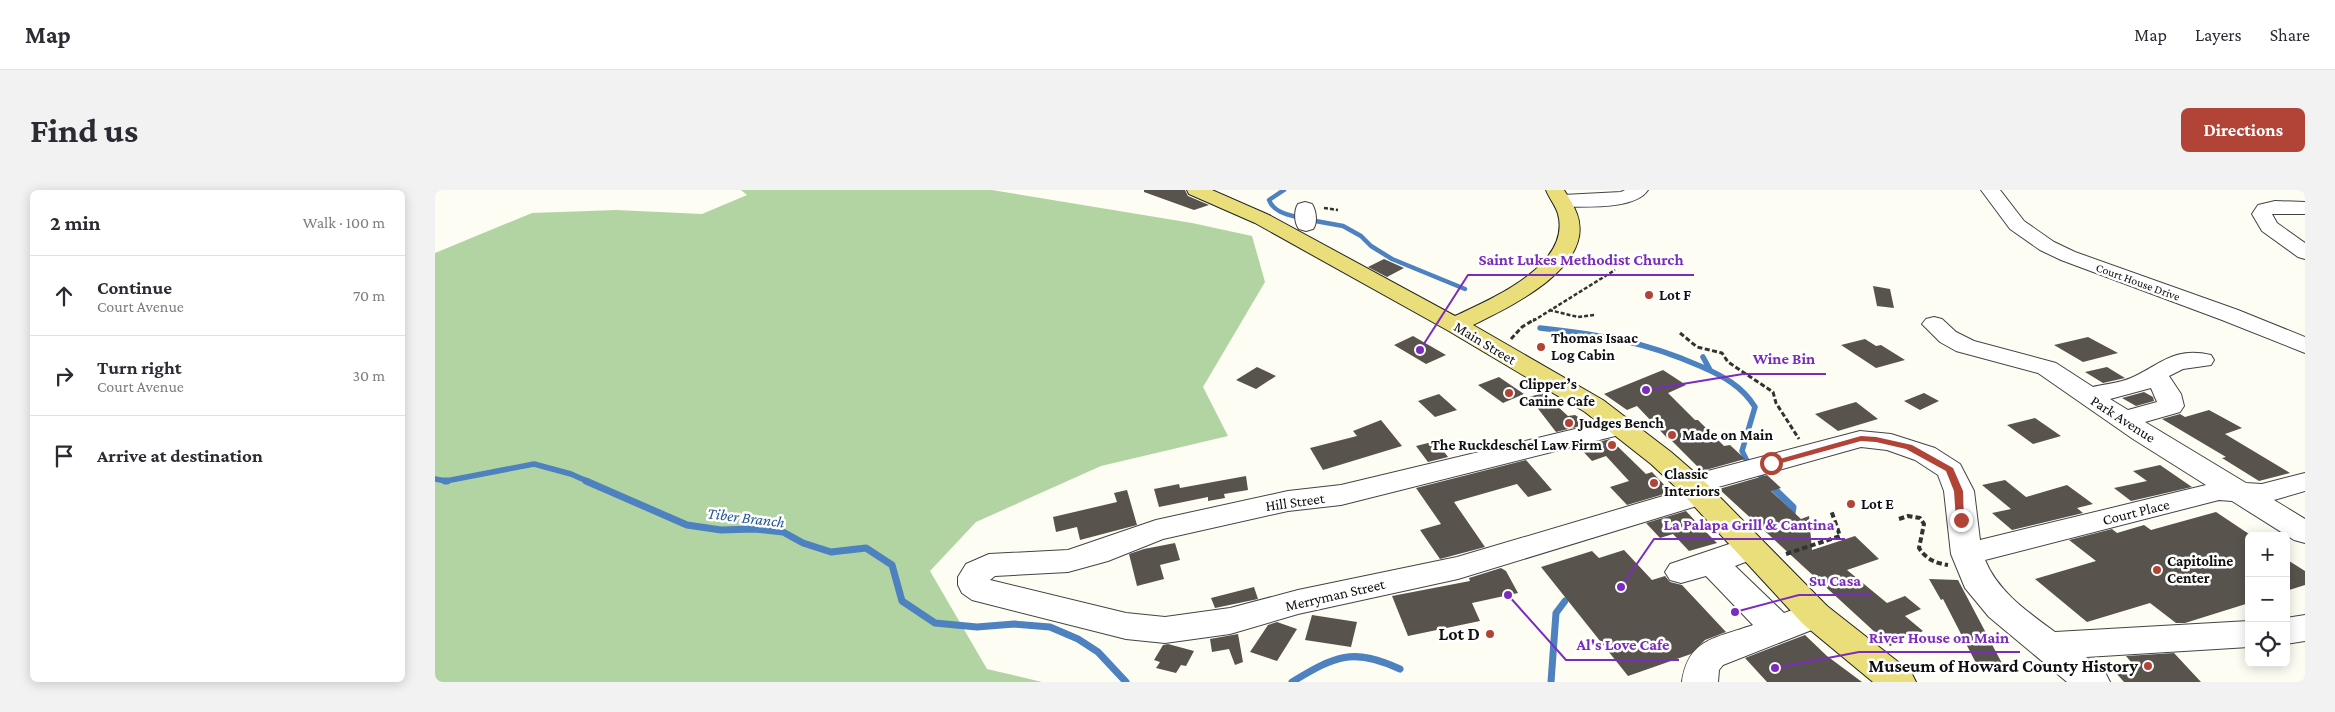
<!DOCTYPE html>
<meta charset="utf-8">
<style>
body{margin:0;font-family:"Crimson Pro",serif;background:#f2f2f3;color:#2b2b33}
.controls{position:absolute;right:15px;bottom:15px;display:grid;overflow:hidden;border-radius:8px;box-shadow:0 2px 12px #0003}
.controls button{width:45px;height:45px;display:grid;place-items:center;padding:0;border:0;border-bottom:1px solid #e1e1e2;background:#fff;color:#2b2b33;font:25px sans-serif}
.stop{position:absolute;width:15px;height:15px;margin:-11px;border:4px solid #b14337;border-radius:50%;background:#fff}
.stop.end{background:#b14337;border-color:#fff;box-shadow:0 1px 5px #0008}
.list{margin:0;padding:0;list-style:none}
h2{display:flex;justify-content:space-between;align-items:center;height:65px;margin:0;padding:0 20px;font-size:21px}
h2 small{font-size:16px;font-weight:400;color:#7c7c81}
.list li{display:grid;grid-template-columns:32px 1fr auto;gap:15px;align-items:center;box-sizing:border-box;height:80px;padding:0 20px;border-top:1px solid #e1e1e2}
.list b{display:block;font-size:19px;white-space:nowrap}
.list p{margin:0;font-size:16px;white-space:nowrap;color:#7c7c81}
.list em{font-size:16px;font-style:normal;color:#7c7c81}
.icon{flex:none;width:28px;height:28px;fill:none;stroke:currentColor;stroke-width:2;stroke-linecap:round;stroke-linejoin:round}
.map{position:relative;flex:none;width:1870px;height:492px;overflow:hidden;border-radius:8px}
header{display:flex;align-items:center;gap:30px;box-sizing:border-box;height:70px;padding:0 25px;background:#fff;border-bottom:1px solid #e1e1e2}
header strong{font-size:24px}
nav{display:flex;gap:28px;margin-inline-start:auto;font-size:18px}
.intro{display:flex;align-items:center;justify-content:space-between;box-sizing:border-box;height:120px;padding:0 30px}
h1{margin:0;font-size:35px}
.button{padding:12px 22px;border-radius:8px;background:#b14337;color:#fff;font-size:18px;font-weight:700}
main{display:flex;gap:30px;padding:0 30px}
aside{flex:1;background:#fff;border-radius:8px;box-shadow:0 2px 12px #0003}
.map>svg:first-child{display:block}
</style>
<header>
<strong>Map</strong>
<nav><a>Map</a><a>Layers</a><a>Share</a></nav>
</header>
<div class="intro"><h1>Find us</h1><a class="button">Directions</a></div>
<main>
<aside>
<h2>2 min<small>Walk · 100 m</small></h2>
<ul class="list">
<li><svg class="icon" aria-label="ahead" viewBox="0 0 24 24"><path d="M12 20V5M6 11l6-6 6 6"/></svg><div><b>Continue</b><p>Court Avenue</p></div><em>70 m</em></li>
<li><svg class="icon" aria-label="right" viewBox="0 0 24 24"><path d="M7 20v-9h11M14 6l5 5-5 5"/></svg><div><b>Turn right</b><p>Court Avenue</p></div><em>30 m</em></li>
<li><svg class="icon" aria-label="arrive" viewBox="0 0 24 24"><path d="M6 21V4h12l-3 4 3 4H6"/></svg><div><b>Arrive at destination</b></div></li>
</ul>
</aside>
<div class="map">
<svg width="1870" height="492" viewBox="0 0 1870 492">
<rect width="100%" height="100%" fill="#fefdf4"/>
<path fill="#b1d4a2" d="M306 0H557L757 33 817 46 830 92 768 197 793 246 666 276 541 332 495 381 552 479 607 492H0V63L97 23 181 20 267 24 312 5Z"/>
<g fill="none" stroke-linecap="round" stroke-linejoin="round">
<path stroke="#4d81bf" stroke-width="4.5" d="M849 0 834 10C839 23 854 25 866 28
M875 30 908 36 926 46 936 56 957 69 1030 99"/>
<path stroke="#4d81bf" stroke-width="5.5" d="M1105 138C1167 145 1208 151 1265 176 1288 186 1307 196 1320 217L1307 261 1313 273 1332 292
M1268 167 1275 180
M0 289 11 291 99 274 136 284 154 292"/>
<path stroke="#4d81bf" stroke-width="7" d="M10 291H12
M151 291 252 335 286 340 319 339 348 342 368 353 396 362 431 358 457 375 467 411 500 433 542 437 579 434 615 437 643 449 663 462 691 492
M1331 291 1358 317 1357 324 1354 325
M857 492C900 466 918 457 965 479
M1116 492 1121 423 1130 411"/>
</g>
<path fill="#58534d" d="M709 0H750L753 6 774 15 759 20 709 2Z
M949 69 969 78 952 87 933 77Z
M1438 96 1455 99 1459 118 1442 116Z
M978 146 1011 165 991 174 959 155Z
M1653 147 1683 163 1648 172 1619 155Z
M1430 149 1441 156 1446 155 1470 170 1441 178 1406 155Z
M822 177 841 186 821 199 801 190Z
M1672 177 1690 188 1668 193 1650 182Z
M1228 180 1251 195 1233 203 1260 230H1263L1289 256 1295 255 1310 269 1267 281 1236 250H1234L1202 216 1192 220 1169 204Z
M1064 187 1089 204 1068 213 1043 195Z
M1709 202 1718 207 1719 211 1701 216 1687 208Z
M1108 203 1133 226 1140 225 1154 234 1121 242 1094 207Z
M1489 203 1504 211 1485 220 1469 211Z
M1004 204 1022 220 1000 227 983 211Z
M1421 212 1443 229 1403 241 1380 224Z
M1774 220 1807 238 1790 244 1855 283 1824 291 1787 268 1791 267 1727 229 1745 224 1750 227Z
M1600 228 1626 246 1598 254 1572 235Z
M946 230 967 256 888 280 875 258 922 246 918 241Z
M1175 249 1211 284 1217 282 1236 302 1192 315 1175 297 1194 291 1171 266 1157 271 1144 257Z
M1001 251 1013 267 993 272 981 256Z
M1091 270 1117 300 1093 307 1082 294 1019 312 1050 357 1005 369 985 340 1006 334 981 298Z
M1725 275 1757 297 1696 311 1679 298 1712 291 1698 281Z
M1332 285 1346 298 1336 301 1366 329 1374 326 1377 360 1420 346 1444 369 1412 380 1452 413 1470 406 1486 419 1470 426 1488 441 1455 456 1284 299Z
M811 286 813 300 789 304 790 308 773 311V307L724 317 719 299 744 294 745 298Z
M1570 290 1591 307 1632 295 1658 314 1642 318 1648 323 1577 340 1557 323 1576 319 1547 295Z
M692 300 702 335 645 350 642 337 621 342 618 327 682 312 679 303Z
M1251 321 1265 336 1282 353 1254 361 1238 344 1225 348 1211 333Z
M1781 322 1814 344V413L1750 433H1741L1715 413 1652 432 1600 389 1661 371 1634 350 1677 339 1682 343 1709 335 1716 340Z
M740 353 745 370 725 375 729 389 702 396 694 364 709 359Z
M1189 360 1217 390 1230 386 1235 392 1247 395 1291 442 1270 450 1256 464 1193 486 1106 377 1157 361 1164 368Z
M1851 369 1870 381V395L1851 401Z
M1066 378 1071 381 1083 403 1037 413 1045 431 973 446 957 406 1035 391 1034 388Z
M1494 389 1523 390 1570 479 1543 477 1508 409 1506 410Z
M819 397 823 409 780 418 776 408Z
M877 425 922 432 916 457 870 450Z
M842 432 862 439 842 471 815 462 833 435Z
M803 444 808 472 800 475 794 459 777 462 775 449Z
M1370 445 1392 466 1427 492H1332L1310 468Z
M733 454 759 461 751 476 746 475 741 483 721 478 725 472 719 470 728 455Z
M1739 463 1766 492H1689L1673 474 1696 472 1691 466Z"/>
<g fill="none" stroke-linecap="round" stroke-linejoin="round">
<g stroke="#434343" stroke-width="2">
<path id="minor" d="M1190 0H1213C1200 20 1151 16 1128 17L1121 15 1118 11 1121 7 1128 5 1186 2Z
M1546 0H1565L1589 31 1619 52 1640 62 1803 120 1870 147V163L1787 130 1626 70 1605 60 1575 39Z
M1840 11 1870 12V24H1837L1842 33 1870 53V69L1863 67 1827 41 1817 24 1823 15Z
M870 12 877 14C881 20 883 33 878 39L871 41 864 39C859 33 859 20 863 14Z
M1499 127 1507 129 1521 142 1539 151 1621 173 1658 197C1670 194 1685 193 1696 188 1725 175 1739 156 1776 165L1779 170 1776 175 1748 179 1734 186 1746 204 1749 216 1745 222 1710 232 1811 293 1827 294 1870 283V301L1839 310 1870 329V353L1859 350 1797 311 1784 310 1550 370C1563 402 1593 422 1620 442L1814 431V457L1651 467 1670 482 1675 492H1632L1554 427 1530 398 1516 364 1509 301 1503 285 1480 270 1452 260 1426 257 1276 299 1280 305 1275 312 1023 389 863 424 795 444 730 453 691 449 537 410 527 403 523 395V387L531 374 554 364 633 360 721 330 853 301 906 295 1186 228 1196 230 1200 236 1196 242 906 315 853 321 728 349 673 371 633 382 560 386 555 390 691 423 730 427 795 418 863 400 1022 367 1245 301 1241 295 1246 288 1425 241 1456 244 1500 258 1525 274 1539 301 1545 350 1771 295 1698 249 1603 183 1521 161 1505 152 1487 134 1491 129ZM1716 198 1722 212 1693 220 1675 209Z
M1315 347 1326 350 1331 358 1326 366 1300 376 1349 423 1380 412 1392 416 1397 425 1392 434 1288 475 1284 480 1283 492H1247C1253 448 1282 448 1318 435L1271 386 1246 393 1235 390 1230 382 1235 374Z
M1870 425V451L1851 454V428Z"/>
</g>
<g stroke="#212121" stroke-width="2">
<path id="major" d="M752 0H777L834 25 1020 126C1056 109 1137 75 1123 24 1121 16 1114 8 1111 0H1129C1134 8 1139 16 1142 24 1161 77 1074 117 1038 135L1168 210 1236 262 1266 288 1392 416 1476 482 1481 492H1438L1368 434 1246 302 1216 274 1150 222 1012 140 820 33 754 4Z"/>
</g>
<path stroke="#323232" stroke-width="2.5" stroke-dasharray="4 2" stroke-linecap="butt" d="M889 18 903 20
M1114 120 1143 127 1160 125
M1098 131 1180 80"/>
<path stroke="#323232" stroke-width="3" stroke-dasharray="5 2.5" stroke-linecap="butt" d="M1245 143 1262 157 1287 163 1293 172 1338 202 1341 213 1364 249
M1076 149 1087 137 1100 129"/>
<path stroke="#323232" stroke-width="4" stroke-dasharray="5.5 3" stroke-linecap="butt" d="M1464 329 1473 326 1485 328 1489 334 1484 358C1491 369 1500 373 1513 375
M1351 364 1405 346 1396 320"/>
<use href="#minor" fill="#fff" fill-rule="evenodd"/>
<use href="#major" fill="#e9de79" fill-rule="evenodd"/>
</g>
<path fill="#b14337" d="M1426 246 1441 247 1477 255 1518 278 1528 301 1529 332H1522L1521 330 1519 301 1511 281 1471 259 1441 252 1426 251 1336 276 1331 273Z"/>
<g fill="#b14337" stroke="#fff" stroke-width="2">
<circle cx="1214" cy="105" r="5"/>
<circle cx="1106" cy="157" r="5"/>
<circle cx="1074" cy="203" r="5"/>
<circle cx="1134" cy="233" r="5"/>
<circle cx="1237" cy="245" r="5"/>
<circle cx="1177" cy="255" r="5"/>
<circle cx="1219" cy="293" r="5"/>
<circle cx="1416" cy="314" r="5"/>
<circle cx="1722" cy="380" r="5"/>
<circle cx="1055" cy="444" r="5"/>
<circle cx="1713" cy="476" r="5"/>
</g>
<g text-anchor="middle" stroke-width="5" stroke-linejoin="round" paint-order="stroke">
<g font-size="12" fill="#101010" stroke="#fff">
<text transform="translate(1703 92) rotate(20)" y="4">Court House Drive</text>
</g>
<g font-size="15" font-weight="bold" fill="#101010" stroke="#fff" text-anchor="start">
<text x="1224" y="110">Lot F</text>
<text x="1116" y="153">Thomas Isaac<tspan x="1116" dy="17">Log Cabin</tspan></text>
<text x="1084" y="199">Clipper’s<tspan x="1084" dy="17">Canine Cafe</tspan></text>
<text x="1144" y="238">Judges Bench</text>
<text x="1247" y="250">Made on Main</text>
<text x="1167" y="260" text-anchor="end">The Ruckdeschel Law Firm</text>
<text x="1229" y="289">Classic<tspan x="1229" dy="17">Interiors</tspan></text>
<text x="1426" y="319">Lot E</text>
<text x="1732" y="376">Capitoline<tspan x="1732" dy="17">Center</tspan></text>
</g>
<g font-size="15" fill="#101010" stroke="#fff">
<text transform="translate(1050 153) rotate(31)" y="5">Main Street</text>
<text transform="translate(1688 229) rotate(33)" y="5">Park Avenue</text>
<text transform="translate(860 312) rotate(-8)" y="5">Hill Street</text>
<text transform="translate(1701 322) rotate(-14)" y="5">Court Place</text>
<text transform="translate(900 405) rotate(-13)" y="5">Merryman Street</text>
</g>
<g font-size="16" font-style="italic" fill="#265495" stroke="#fff">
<text transform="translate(311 327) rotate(7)" y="6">Tiber Branch</text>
</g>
<g font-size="18" font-weight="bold" fill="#101010" stroke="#fff" text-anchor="end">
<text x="1045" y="450">Lot D</text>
<text x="1703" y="482">Museum of Howard County History</text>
</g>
</g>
<path fill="none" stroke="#7b2cbf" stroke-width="2" d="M985 160L1033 85H1259M1211 200L1308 184H1391M1186 397L1219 349H1410M1300 422L1364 405H1436M1340 478L1424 462H1585M1073 405L1131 470H1244"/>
<g fill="#7b2cbf" stroke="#fff" stroke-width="2">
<circle cx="985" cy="160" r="5"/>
<circle cx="1211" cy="200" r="5"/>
<circle cx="1186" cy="397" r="5"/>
<circle cx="1300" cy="422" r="5"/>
<circle cx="1340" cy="478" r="5"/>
<circle cx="1073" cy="405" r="5"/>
</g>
<g font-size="16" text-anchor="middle" font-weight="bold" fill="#7b2cbf" stroke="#fff" stroke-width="5" stroke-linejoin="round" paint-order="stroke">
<text x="1146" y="75">Saint Lukes Methodist Church</text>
<text x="1349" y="174">Wine Bin</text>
<text x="1314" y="340">La Palapa Grill &amp; Cantina</text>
<text x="1400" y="396">Su Casa</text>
<text x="1504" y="453">River House on Main</text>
<text x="1188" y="460">Al's Love Cafe</text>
</g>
</svg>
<div class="controls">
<button>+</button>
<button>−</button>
<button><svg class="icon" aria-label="locate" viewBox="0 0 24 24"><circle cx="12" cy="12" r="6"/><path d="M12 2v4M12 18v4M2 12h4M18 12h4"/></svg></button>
</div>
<div class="stop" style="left:1336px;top:273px"></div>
<div class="stop end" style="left:1526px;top:330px"></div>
</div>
</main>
